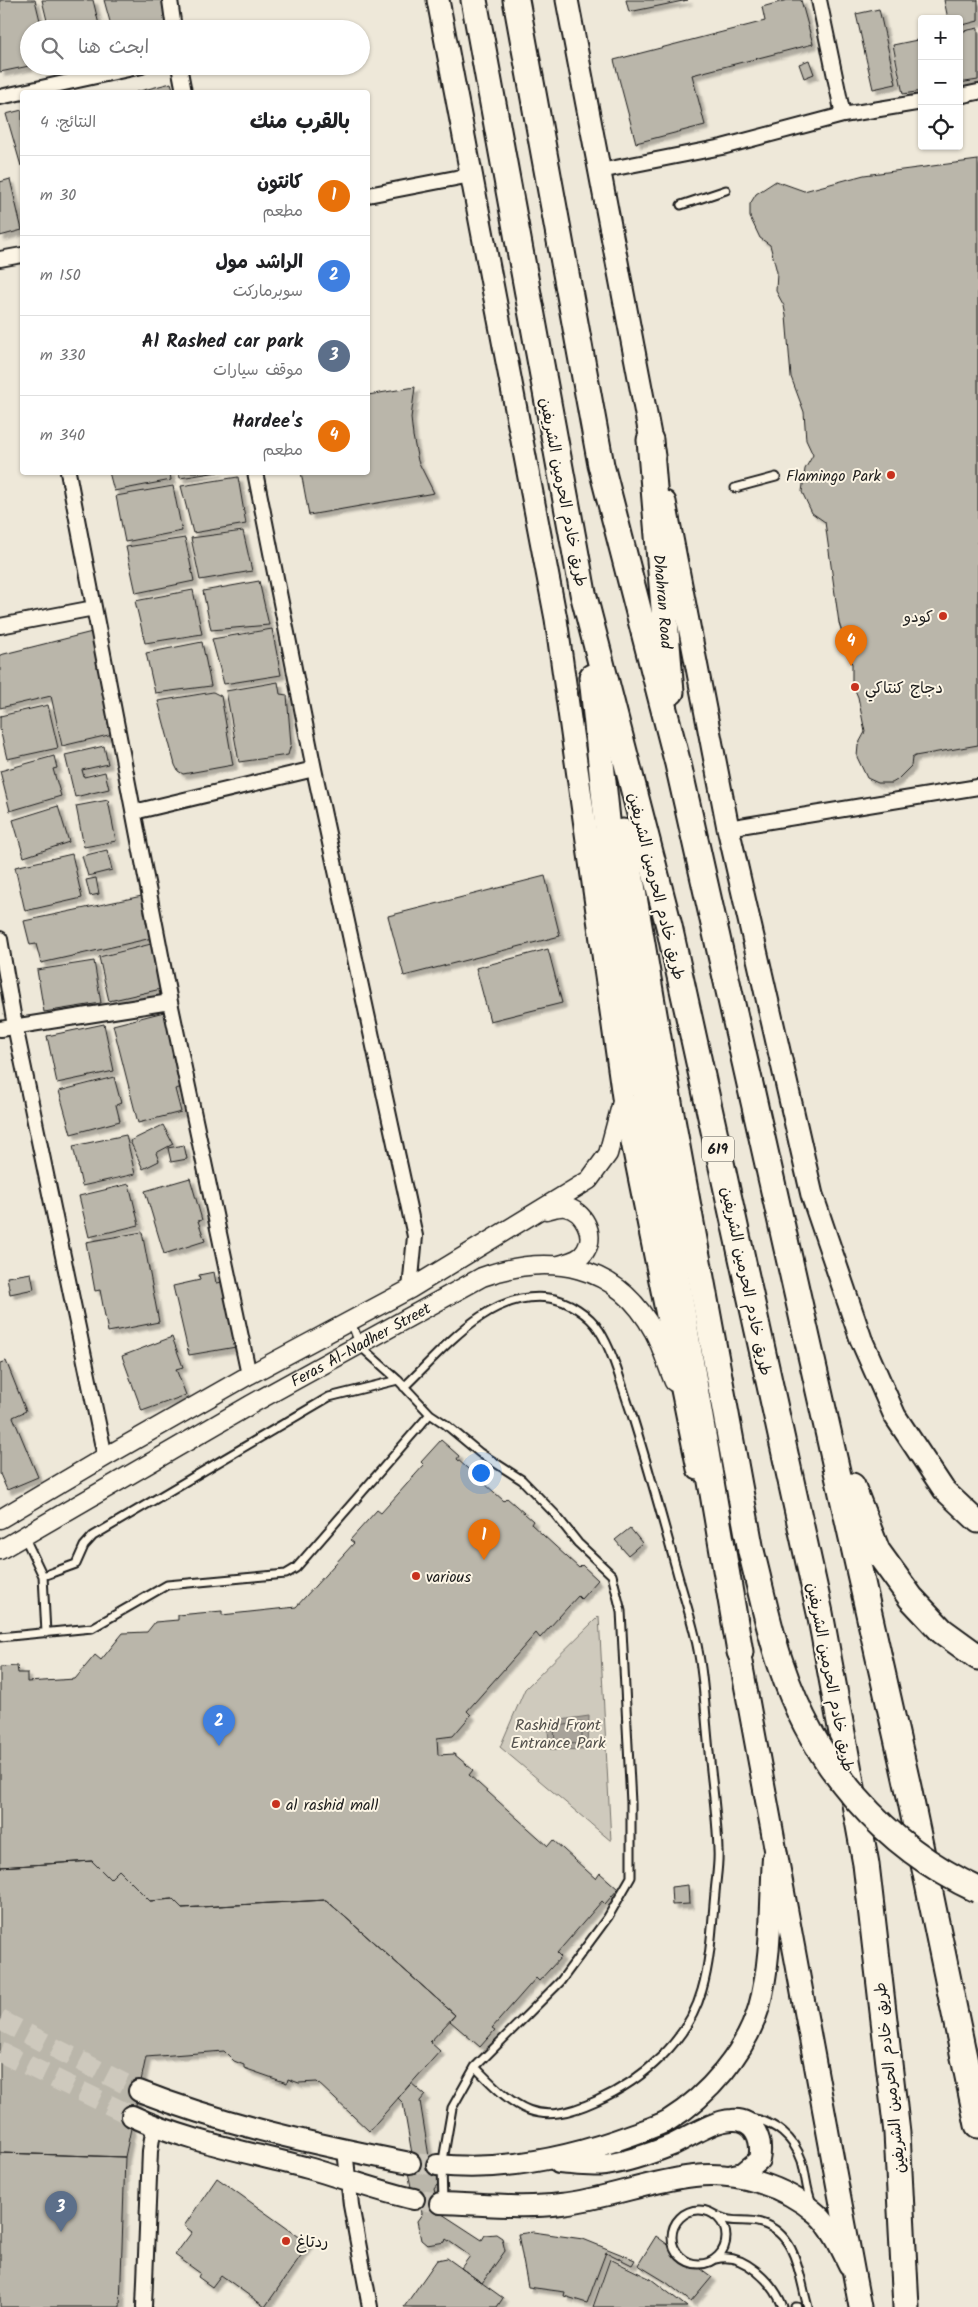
<!DOCTYPE html>
<html lang="ar">
<meta charset="utf-8">
<style>
body{margin:0;font-family:Kalam,"Playpen Sans Arabic",sans-serif;background:#f6f6f6;color:#202124;direction:rtl}
.controls{position:absolute;right:15px;top:15px;display:grid;overflow:hidden;border-radius:5px;box-shadow:0 1px 4px #0004}
.controls button{width:45px;height:45px;display:grid;place-items:center;padding:0;border:0;border-bottom:1px solid #e0e0e0;background:#fff;color:#202124;font:25px sans-serif}
.you{position:absolute;left:480px;top:1472px;width:18px;height:18px;margin:-12px;border:4px solid #fff;border-radius:50%;background:#1a73e8;box-shadow:0 0 0 8px #1a73e833}
.badge{display:grid;place-items:center;width:32px;height:32px;border-radius:50%;background:#c8321e;color:#fff;font-size:16px;font-weight:700}
.pin{position:absolute;translate:-50% -41px;filter:drop-shadow(0 1px 2px #0008)}
.pin::after{content:'';position:absolute;top:26px;width:18px;height:15px;background:inherit;clip-path:polygon(0 0,100% 0,50% 100%)}
.list{margin:0;padding:0;list-style:none}
h2{display:flex;justify-content:space-between;align-items:center;height:65px;margin:0;padding:0 20px;font-size:21px}
h2 small{font-size:16px;font-weight:400;color:#757577}
.list li{display:grid;grid-template-columns:32px 1fr auto;gap:15px;align-items:center;box-sizing:border-box;height:80px;padding:0 20px;border-top:1px solid #e0e0e0}
.list b{display:block;font-size:19px;white-space:nowrap}
.list p{margin:0;font-size:16px;white-space:nowrap;color:#757577}
.list em{font-size:16px;font-style:normal;color:#757577}
.icon{flex:none;width:28px;height:28px;fill:none;stroke:currentColor;stroke-width:2;stroke-linecap:round;stroke-linejoin:round}
.map{position:relative;flex:none;width:978px;height:2307px;overflow:hidden;direction:ltr}
.search{position:absolute;background:#fff;box-shadow:0 1px 4px #0004;left:20px;top:20px;width:350px;height:55px;display:flex;align-items:center;gap:12px;box-sizing:border-box;padding:0 18px;border-radius:28px;color:#757577;font-size:19px}
.panel{position:absolute;background:#fff;box-shadow:0 1px 4px #0004;left:20px;top:90px;width:350px;height:385px;border-radius:5px;direction:rtl}
.map>svg:first-child{display:block}
</style>
<div class="map">
<svg width="978" height="2307" viewBox="0 0 978 2307">
<defs>
<filter id="shadow"><feDropShadow dx="4.5" dy="4.5" stdDeviation="1" flood-color="#0004"/></filter>
</defs>
<rect width="100%" height="100%" fill="#eee8d9"/>
<filter id="ink" filterUnits="userSpaceOnUse"><feTurbulence type="fractalNoise" baseFrequency=".02" numOctaves="2"/><feDisplacementMap in="SourceGraphic" scale="10" xChannelSelector="R" yChannelSelector="G"/><feConvolveMatrix kernelMatrix="1 2 1 2 8 2 1 2 1" color-interpolation-filters="sRGB"/></filter>
<g filter="url(#ink)">
<path fill="#cfcabd" stroke="#76736c" d="M599 1616 611 1841 500 1747 525 1689Z"/>
<path fill="#a7a299" stroke="#6f6c67" d="M589 1716 588 1750 550 1749 547 1722Z"/>
<g fill="none" stroke-linecap="round" stroke-linejoin="round">
<path stroke="#54524e" stroke-width="1" d="M582 1723V1744L555 1743 554 1727Z"/>
</g>
<path fill="#bab6aa" stroke="#1c1c1c" filter="url(#shadow)" d="M0 0H35L42 29H29V66L0 72Z
M42 0H93L100 29H49Z
M104 0H163L169 29H112Z
M626 0H688L629 12Z
M787 0H801L813 44 692 75 705 125 636 143 614 60 765 21 762 7Z
M944 0H978V21L959 26V19H948Z
M879 9 896 84 873 89 856 14Z
M978 28V80L959 83V32Z
M922 39V91L903 94 893 45Z
M809 60 814 74 804 78 799 64Z
M171 83 174 92H136Z
M22 110V165L21 166 6 114Z
M978 160V745L915 756 912 758 911 766 897 780 892 783H878L867 778 857 757 858 745 865 732 858 697 852 683V664L839 623 825 522 812 513 802 492 805 469 813 455 806 440 804 412 791 377 786 316 784 306 776 291 777 272 770 245 760 238 750 217V204L756 194 776 181 804 191 864 175Z
M10 179 22 230 0 236V182Z
M415 387 411 418 413 436 418 461 434 493 309 515 301 472H368V395Z
M109 472H170L171 480 114 491Z
M179 472H218L180 478Z
M238 477 246 524 193 533 181 486Z
M173 486 182 531 125 542 116 496Z
M243 531 252 571 200 580 191 538Z
M185 538 194 581 136 593 126 547Z
M259 581 269 625 211 630 203 591Z
M193 590 202 634 145 643 135 601Z
M272 629 281 675 224 684 212 639Z
M92 632 117 733 62 746 51 696 0 708V655Z
M202 642 211 686 155 693 146 653Z
M278 682 280 694 287 695 291 744 288 755 239 762 226 691Z
M213 692 221 696 233 765 183 774 178 771 175 765 158 701Z
M48 705 58 748 7 759 0 729V716Z
M104 746 108 764 82 770 84 777 105 772 109 789 75 797 65 755Z
M54 756 57 768 53 769 61 796 10 811 0 771Z
M108 800 116 841 84 847 76 806Z
M58 806 69 842 24 857 13 820Z
M107 850 112 870 88 876 82 856Z
M72 854 82 898 25 911 15 867Z
M545 876 560 936 404 976 388 916Z
M96 878 99 894 90 896 86 880Z
M142 896 152 938 41 963 36 944 30 945 24 921Z
M151 944 161 989 109 1001 99 957Z
M548 949 562 1003 490 1021 476 968Z
M94 961 101 1003 44 1012 37 970Z
M164 1012 183 1087 175 1089 181 1112 138 1123 113 1025Z
M104 1024 114 1071 57 1083 47 1036Z
M114 1077 121 1103 116 1105 120 1121 71 1134 59 1091Z
M163 1125 173 1144 156 1153 159 1161 143 1169 130 1141Z
M126 1135 135 1174 82 1186 73 1146Z
M184 1145 187 1159 171 1162 168 1148Z
M190 1178 202 1220 198 1221 205 1241 164 1254 145 1191Z
M129 1184 139 1225 89 1237 79 1196Z
M142 1232 159 1322 108 1332 100 1290 95 1291 86 1242Z
M214 1272 216 1283 222 1282 236 1347 189 1355 173 1286 200 1280 199 1275Z
M31 1273 34 1289 10 1294 7 1277Z
M172 1337 183 1367 176 1369 186 1395 142 1411 122 1356Z
M6 1361 26 1411 13 1417 38 1477 7 1490 0 1474V1363Z
M441 1440 459 1456 457 1459 504 1501 507 1498 533 1521 531 1524 579 1568 582 1565 598 1580 581 1599 578 1596 540 1638 536 1633 467 1711 471 1715 453 1736 437 1738 438 1755 454 1754 473 1770 469 1775 548 1846 553 1840 596 1879 600 1873 618 1889 605 1904 602 1901 557 1953 561 1957 539 1981 536 1978 492 2028 495 2030 480 2047 450 2021 455 2015 326 1900 182 1908 173 1899 150 1901 119 1870 110 1879 92 1861 0 1867V1667L17 1666 18 1673H27V1682L75 1679 95 1655 101 1660 123 1633 147 1632 155 1622 178 1620V1615L222 1611V1615L296 1607 354 1543 350 1540 377 1510 381 1513 424 1465 421 1462Z
M630 1528 642 1543 628 1555 615 1540Z
M92 1861 110 1879 119 1870 150 1901 173 1899 182 1908 326 1900 455 2015 430 2042 440 2051 369 2131 317 2082 299 2083 288 2079 287 2083 244 2068V2065L234 2061 224 2051 146 2057 125 2157 0 2153V1867Z
M688 1885 689 1904 672 1905 671 1887Z
M411 2083 425 2095 420 2101 430 2163 437 2167 440 2181 434 2189 439 2212 482 2240 485 2235 496 2234 502 2238 505 2251 482 2283 461 2268 470 2256 446 2239 445 2242 427 2245 421 2240 417 2221 422 2214 419 2192 411 2187 408 2172 414 2165 403 2103 398 2098Z
M0 2153 125 2157 120 2307H0Z
M217 2178 309 2244 265 2307 221 2275 212 2287 198 2277 200 2273 175 2255 192 2232 184 2226Z
M533 2232 583 2239 635 2260 632 2265 606 2252 587 2303 564 2296 565 2292 528 2287 518 2234Z
M656 2236 712 2277 691 2302 666 2282 638 2265Z
M447 2258 503 2298 497 2307H404L437 2260Z
M610 2259 651 2279 687 2307H593Z"/>
<g fill="none" stroke-linecap="round" stroke-linejoin="round">
<path stroke="#cec9bd" stroke-width="20" stroke-dasharray="20 10" stroke-linecap="butt" d="M0 2020 139 2091
M0 2052 132 2116
M410 2163 437 2165
M414 2199 440 2203"/>
<g stroke="#1c1c1c" stroke-width="11">
<path id="service" d="M681 205 726 190
M735 488 776 477
M351 1322 360 1346 398 1380 430 1414 445 1424 480 1453 522 1480 555 1514 578 1543 612 1575 621 1611 631 1803V1877L608 1917 560 1982 475 2067 452 2108 442 2166 443 2202
M404 1387C444 1349 488 1290 549 1298 567 1300 590 1315 599 1330 615 1355 622 1388 632 1415 648 1466 662 1517 676 1568 683 1595 693 1622 698 1650 704 1679 705 1711 708 1741 711 1777 717 1814 718 1850 719 1864 716 1879 715 1893 712 1924 711 1959 702 1990 688 2041 643 2080 596 2101 537 2128 517 2110 475 2067
M24 1536 43 1576
M46 1633 43 1576 76 1564 84 1546 93 1536 329 1397 398 1380
M0 1637 92 1628 167 1585 286 1574 296 1568 430 1414
M751 2118C775 2122 794 2138 802 2161 806 2175 806 2190 812 2203
M672 2237a27 27 0 1 1 54 0a27 27 0 1 1-54 0Z
M720 2217C733 2224 747 2218 761 2223 798 2234 799 2277 808 2307
M716 2259C743 2251 774 2283 783 2307
M795 2307H797"/>
</g>
<g stroke="#1c1c1c" stroke-width="18">
<path id="minor" d="M170 0 174 29
M819 0 843 115
M179 66 184 92
M959 96 978 92
M0 97 142 66
M600 171 722 147 843 115 922 102
M368 195 471 175
M0 259 22 255
M68 472 170 1002 249 1375
M255 472 314 769 415 1236 410 1289
M0 626 94 608
M134 812 314 769
M728 828 978 787
M0 939 15 1026 105 1457
M0 1029 170 1002
M345 2150 351 2205 370 2307
M144 2307 150 2151 154 2126"/>
</g>
<g stroke="#1c1c1c" stroke-width="21">
<g id="tertiary">
<path d="M546 1210C552 1209 559 1206 565 1207 583 1210 596 1234 586 1250 581 1260 569 1262 559 1265"/>
<path d="M0 1519 105 1457 249 1375 410 1289 589 1180 608 1154 623 1098"/>
<path id="s1" d="M0 1550 250 1405 482 1277C549 1253 617 1263 654 1332 662 1347 667 1365 674 1382"/>
</g>
</g>
<g stroke="#1c1c1c" stroke-width="24">
<path id="secondary" d="M139 2091C226 2125 318 2145 410 2163
M132 2116C188 2142 249 2152 308 2168 344 2178 378 2191 414 2199
M559 2163C574 2164 590 2167 605 2165 626 2162 652 2153 672 2145 690 2137 711 2121 732 2120 755 2118 763 2140 759 2160L743 2173 729 2176
M437 2165C503 2172 572 2157 634 2134 645 2130 658 2126 669 2120 708 2096 746 2052 759 2007 772 1960 770 1906 773 1857
M440 2203C480 2204 521 2209 561 2204 606 2199 649 2181 694 2176 737 2171 785 2186 817 2214 832 2228 841 2248 849 2265"/>
</g>
<g stroke="#1c1c1c" stroke-width="25">
<path id="primary" d="M438 0 556 619 623 1097 698 1469
M567 0 654 456
M665 502 728 828 812 1195 861 1339 895 1416 944 1490 978 1522
M736 1635 860 2307"/>
</g>
<g stroke="#1c1c1c" stroke-width="29">
<g id="motorway">
<path d="M474 0 583 593 669 926 820 1613 866 1864 897 2133 906 2307"/>
<path d="M516 0 601 465 678 764 908 1787 978 2125"/>
<path id="s2" d="M650 440 671 692"/>
<path d="M592 677 621 953 740 1652"/>
<path d="M623 832 671 1114 751 1551"/>
<path d="M852 1486 877 1551 911 1598 942 1631 978 1657"/>
</g>
</g>
<use href="#service" stroke="#fcf5e5" stroke-width="7"/>
<use href="#minor" stroke="#fcf5e5" stroke-width="14"/>
<use href="#tertiary" stroke="#fcf5e5" stroke-width="18"/>
<use href="#secondary" stroke="#fcf5e5" stroke-width="20"/>
<use href="#primary" stroke="#fcf5e5" stroke-width="21"/>
<use href="#motorway" stroke="#fcf5e5" stroke-width="25"/>
<g stroke="#1c1c1c" stroke-width="29" stroke-linecap="butt">
<path id="motorway-bridge" d="M751 1551C761 1589 768 1628 781 1665 814 1765 883 1846 978 1890"/>
</g>
<use href="#motorway-bridge" stroke="#fcf5e5" stroke-width="25"/>
</g>
</g>
<g fill="#c8321e" stroke="#fcf5e5" stroke-width="2">
<circle cx="891" cy="475" r="5"/>
<circle cx="943" cy="616" r="5"/>
<circle cx="855" cy="687" r="5"/>
<circle cx="416" cy="1576" r="5"/>
<circle cx="276" cy="1804" r="5"/>
<circle cx="286" cy="2241" r="5"/>
</g>
<g text-anchor="middle" stroke-width="4" stroke-linejoin="round" paint-order="stroke">
<rect fill="#fcf5e5" stroke="#5f5d58" stroke-width="1" x="702" y="1136.5" width="32" height="25" rx="4"/>
<g font-size="15" font-weight="bold" fill="#1c1c1c">
<text x="718" y="1154">619</text>
</g>
<g font-size="16" fill="#1c1c1c" stroke="#fcf5e5" text-anchor="start">
<text x="881" y="481" text-anchor="end">Flamingo Park</text>
<text x="933" y="622" text-anchor="end">كودو</text>
<text x="865" y="693">دجاج كنتاكي</text>
<text x="426" y="1582">various</text>
<text x="286" y="1810">al rashid mall</text>
<text x="296" y="2247">ردتاغ</text>
</g>
<g font-size="16" fill="#1c1c1c" stroke="#fcf5e5">
<text transform="translate(564 492) rotate(79)" y="6">طريق خادم الحرمين الشريفين</text>
<text dy="6" stroke="none"><textPath href="#s2" startOffset="162">Dhahran Road</textPath></text>
<text transform="translate(657 886) rotate(76)" y="6">طريق خادم الحرمين الشريفين</text>
<text transform="translate(747 1281) rotate(78)" y="6">طريق خادم الحرمين الشريفين</text>
<text dy="6" stroke="none"><textPath href="#s1" startOffset="415">Feras Al-Nadher Street</textPath></text>
<text transform="translate(831 1677) rotate(79)" y="6">طريق خادم الحرمين الشريفين</text>
<text transform="translate(889 2078) rotate(-96)" y="6">طريق خادم الحرمين الشريفين</text>
</g>
<g font-size="16" fill="#52504c" stroke="#fcf5e5">
<text x="558" y="1730">Rashid Front<tspan x="558" dy="18">Entrance Park</tspan></text>
</g>
</g>
</svg>
<div class="controls">
<button>+</button>
<button>−</button>
<button><svg class="icon" aria-label="locate" viewBox="0 0 24 24"><circle cx="12" cy="12" r="6"/><path d="M12 2v4M12 18v4M2 12h4M18 12h4"/></svg></button>
</div>
<div class="you"></div>
<div class="pin badge" style="left:484px;top:1560px;background:#e8710a">1</div>
<div class="pin badge" style="left:219px;top:1746px;background:#3f7fe0">2</div>
<div class="pin badge" style="left:61px;top:2232px;background:#5c6f8a">3</div>
<div class="pin badge" style="left:851px;top:666px;background:#e8710a">4</div>
<div class="search"><svg class="icon" aria-label="search" viewBox="0 0 24 24"><circle cx="10" cy="10" r="6"/><path d="M15 15l6 6"/></svg>ابحث هنا</div>
<section class="panel">
<h2>بالقرب منك<small>النتائج: 4</small></h2>
<ul class="list">
<li><span class="badge" style="background:#e8710a">1</span><div><b>كانتون</b><p>مطعم</p></div><em>30 m</em></li>
<li><span class="badge" style="background:#3f7fe0">2</span><div><b>الراشد مول</b><p>سوبرماركت</p></div><em>150 m</em></li>
<li><span class="badge" style="background:#5c6f8a">3</span><div><b>Al Rashed car park</b><p>موقف سيارات</p></div><em>330 m</em></li>
<li><span class="badge" style="background:#e8710a">4</span><div><b>Hardee's</b><p>مطعم</p></div><em>340 m</em></li>
</ul>
</section>
</div>
